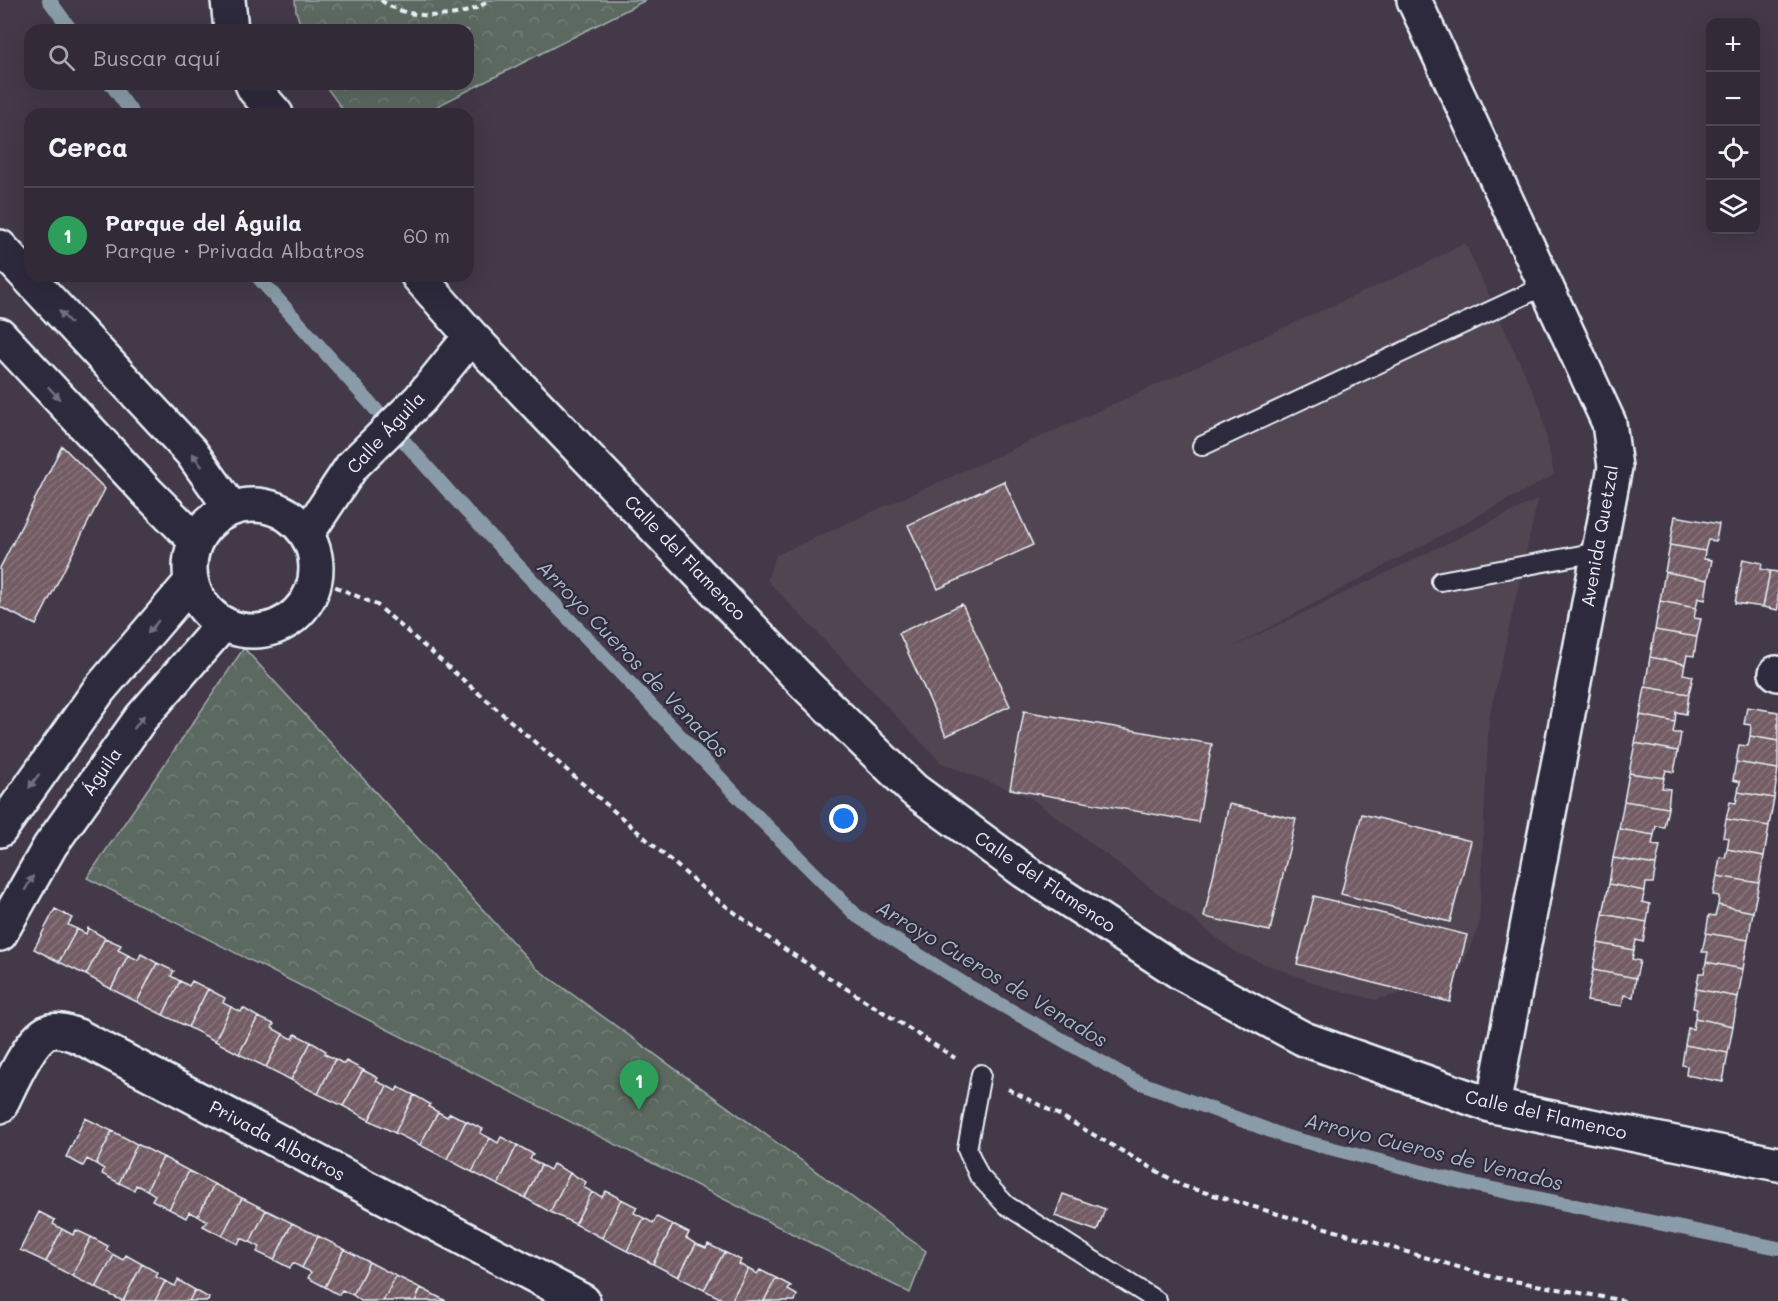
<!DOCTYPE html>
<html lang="es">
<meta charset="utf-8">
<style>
body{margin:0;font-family:Mali,sans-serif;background:#3a333f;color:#f1f3f6}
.controls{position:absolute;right:18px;top:18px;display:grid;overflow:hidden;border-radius:12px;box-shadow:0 6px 24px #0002}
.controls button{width:54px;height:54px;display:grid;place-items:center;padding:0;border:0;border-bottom:2px solid #4d4752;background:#322b37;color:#f1f3f6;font:30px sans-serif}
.you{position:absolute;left:844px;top:819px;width:21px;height:21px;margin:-15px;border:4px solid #fff;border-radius:50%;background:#1a73e8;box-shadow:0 0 0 9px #1a73e833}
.badge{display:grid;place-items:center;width:39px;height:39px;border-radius:50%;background:#8c9099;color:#fff;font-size:20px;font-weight:700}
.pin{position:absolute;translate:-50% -50px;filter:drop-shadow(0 2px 3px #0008)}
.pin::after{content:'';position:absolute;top:32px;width:21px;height:18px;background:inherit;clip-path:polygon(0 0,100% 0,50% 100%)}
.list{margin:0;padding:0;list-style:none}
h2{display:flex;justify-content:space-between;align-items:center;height:78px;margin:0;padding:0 24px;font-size:26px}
h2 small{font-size:20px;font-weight:400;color:#a8a7ad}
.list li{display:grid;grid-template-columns:39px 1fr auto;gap:18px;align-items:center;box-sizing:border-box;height:96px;padding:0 24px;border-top:2px solid #4d4752}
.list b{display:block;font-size:22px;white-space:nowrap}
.list p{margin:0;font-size:20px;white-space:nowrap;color:#a8a7ad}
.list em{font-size:20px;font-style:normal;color:#a8a7ad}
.icon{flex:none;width:33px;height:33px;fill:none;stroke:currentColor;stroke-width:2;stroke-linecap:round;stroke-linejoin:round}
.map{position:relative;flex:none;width:1778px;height:1301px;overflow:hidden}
.search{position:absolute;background:#322b37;box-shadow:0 6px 24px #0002;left:24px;top:24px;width:450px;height:66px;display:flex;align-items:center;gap:15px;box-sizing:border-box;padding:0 21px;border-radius:18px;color:#a8a7ad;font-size:22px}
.panel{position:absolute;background:#322b37;box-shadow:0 6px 24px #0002;left:24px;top:108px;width:450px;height:174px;border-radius:18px}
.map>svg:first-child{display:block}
</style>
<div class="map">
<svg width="1778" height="1301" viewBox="0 0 1778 1301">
<defs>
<pattern id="park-crowns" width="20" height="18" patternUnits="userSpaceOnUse" patternTransform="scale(1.5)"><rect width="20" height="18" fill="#5b6960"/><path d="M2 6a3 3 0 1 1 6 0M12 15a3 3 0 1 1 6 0" fill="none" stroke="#737f78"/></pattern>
<pattern id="building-hatch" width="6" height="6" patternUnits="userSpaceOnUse" patternTransform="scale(1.5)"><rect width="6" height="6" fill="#735c64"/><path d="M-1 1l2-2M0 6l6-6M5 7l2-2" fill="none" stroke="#87747b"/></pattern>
</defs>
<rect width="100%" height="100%" fill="#433949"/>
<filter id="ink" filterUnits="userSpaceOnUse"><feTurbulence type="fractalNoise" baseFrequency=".0167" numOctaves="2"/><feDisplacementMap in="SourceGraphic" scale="12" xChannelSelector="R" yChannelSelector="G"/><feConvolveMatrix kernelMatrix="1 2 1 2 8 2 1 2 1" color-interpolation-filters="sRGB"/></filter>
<g filter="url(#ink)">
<path fill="#514451" d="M1465 243 1541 409 1554 475 1229 649 1538 499 1489 718 1479 926 1461 969 1425 986 1376 1000 1325 987 1237 953 1031 798 941 763 767 580 776 555 1419 267Z"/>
<path fill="url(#park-crowns)" stroke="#a2adac" stroke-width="1.5" d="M295 0H646L422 114H346L324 84H468V30H302L296 11Z
M244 648 536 968 926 1251 910 1293 87 878Z"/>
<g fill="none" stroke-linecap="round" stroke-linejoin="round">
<path stroke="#8a9ca9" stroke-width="14" d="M49 0 71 30
M111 84 133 114
M257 276 467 512 745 804 857 916 963 983 1133 1080 1287 1137 1469 1184 1778 1248"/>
</g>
<path fill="url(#building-hatch)" stroke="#e8f1f8" stroke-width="1.5" d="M62 446 105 489 36 625 0 607V568Z
M1004 481 1033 545 938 589 908 525Z
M1675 516 1719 524 1716 541 1708 540 1705 551 1670 545Z
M1670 545 1705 551 1704 559 1712 560 1708 580 1665 572Z
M1743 559 1762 563 1761 569 1770 571 1763 607 1735 603Z
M1770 571 1778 572V610L1763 607Z
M1665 572 1708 580 1705 600 1698 598 1696 608 1660 601Z
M1660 601 1696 608 1694 618 1701 619 1697 637 1655 630Z
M962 604 1010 706 946 736 899 633Z
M1655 630 1697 637 1694 656 1687 655 1685 664 1650 657Z
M1650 657 1685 664 1683 674 1693 676 1689 694 1645 687Z
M1645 687 1689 694 1686 714 1676 712 1675 722 1640 715Z
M1747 707 1778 712V741L1750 736 1751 725 1744 724Z
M1024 711 1212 744 1198 822 1010 789Z
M1640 715 1675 722 1673 733H1681L1678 751 1635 743Z
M1750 736 1778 741V769L1736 762 1739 745 1748 746Z
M1635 743 1678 751 1674 772 1666 770 1664 778 1629 773Z
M1736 762 1778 769 1774 798 1738 792 1740 782 1733 780Z
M1629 773 1664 778 1662 788 1670 789 1668 808 1624 801Z
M1738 792 1774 798 1769 826 1726 819 1730 802 1736 803Z
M1624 801 1668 808 1664 827 1656 826 1654 835 1619 829Z
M1229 804 1296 819 1270 931 1204 917Z
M1362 814 1471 841 1450 922 1341 894Z
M1726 819 1769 826 1764 856 1727 849 1729 838 1723 837Z
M1619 829 1654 835 1652 845 1660 846 1656 865 1613 858Z
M1727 849 1764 856 1759 883 1717 876 1720 857 1725 858Z
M1613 858 1656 865 1653 883H1646L1645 891 1609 884Z
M1717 876 1759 883 1753 912 1718 905 1719 896 1713 895Z
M1609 884 1645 891 1642 902 1650 904 1647 922 1603 914Z
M1314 896 1467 935 1450 1002 1297 964Z
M1718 905 1753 912 1748 940 1706 933 1709 915 1715 916Z
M55 909 72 918 68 925 77 929 59 962 34 949Z
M1603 914 1647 922 1643 942 1636 940 1634 950 1598 943Z
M88 928 105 938 86 975 59 962 77 929 86 934Z
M1706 933 1748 940 1743 969 1706 962 1708 952H1702Z
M105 938 121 945 118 950 128 955 111 989 86 975Z
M1598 943 1634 950 1632 959 1640 961 1636 978 1593 970Z
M141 954 157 963 137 1002 111 989 128 955 138 960Z
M1706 962 1743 969 1738 997 1696 989 1699 973H1704Z
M157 963 174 971 171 976 180 981 163 1015 137 1002Z
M1593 970 1636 978 1633 997 1624 995 1622 1006 1587 1001Z
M180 981 189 986 192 981 208 989 188 1027 163 1015Z
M208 989 225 998 223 1003 231 1007 215 1041 188 1027Z
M1696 989 1738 997 1733 1026 1695 1018 1697 1009 1693 1008Z
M231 1007 241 1012 243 1008 258 1017 239 1054 215 1041Z
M258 1017 274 1024 272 1028 283 1034 266 1067 239 1054Z
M1695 1018 1733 1026 1728 1053 1685 1045 1688 1028 1693 1029Z
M283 1034 293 1039 295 1034 311 1042 291 1080 266 1067Z
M311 1042 326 1051 325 1054 335 1059 318 1094 291 1080Z
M1685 1045 1728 1053 1723 1082 1686 1075 1687 1066 1682 1065Z
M335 1059 344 1064 346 1061 363 1070 343 1106 318 1094Z
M363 1070 378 1078 376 1081 387 1086 369 1120 343 1106Z
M387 1086 396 1091 398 1087 414 1095 395 1133 369 1120Z
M414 1095 430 1104 429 1107 438 1112 420 1145 395 1133Z
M438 1112 447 1117 450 1113 466 1121 447 1159 420 1145Z
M85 1118 112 1131 96 1164 87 1159 83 1166 66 1157Z
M466 1121 483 1129 480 1133 490 1138 472 1172 447 1159Z
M112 1131 137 1144 119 1183 102 1174 104 1169 96 1164Z
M501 1137 517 1145 498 1185 472 1172 490 1138 498 1143Z
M137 1144 163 1157 147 1190 136 1185 134 1190 119 1183Z
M517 1145 533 1154 530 1159 541 1165 525 1198 498 1185Z
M163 1157 189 1171 169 1209 152 1200 155 1195 147 1190Z
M553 1164 570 1173 550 1212 525 1198 541 1165 550 1170Z
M189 1171 214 1184 198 1216 189 1212 186 1218 169 1209Z
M570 1173 586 1182 583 1187 592 1192 575 1224 550 1212Z
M214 1184 242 1198 222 1236 203 1226 207 1221 198 1216Z
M606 1191 621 1199 602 1238 575 1224 592 1192 602 1197Z
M1063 1194 1105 1209 1097 1231 1055 1216Z
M242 1198 266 1210 250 1242 241 1238 238 1244 222 1236Z
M621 1199 637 1207 634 1213 644 1218 627 1251 602 1238Z
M266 1210 292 1223 274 1260 257 1252 260 1247 250 1242Z
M39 1212 55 1220 53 1224 62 1229 46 1262 20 1250Z
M657 1217 673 1225 653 1264 627 1251 644 1218 653 1223Z
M292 1223 318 1236 302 1268 293 1263 290 1268 274 1260Z
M673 1225 689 1233 686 1238 696 1244 678 1277 653 1264Z
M62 1229 73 1235 76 1230 91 1237 72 1276 46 1262Z
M318 1236 344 1249 325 1287 308 1278 311 1272 302 1268Z
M91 1237 108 1246 106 1250 114 1255 96 1288 72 1276Z
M696 1244 706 1248 708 1244 724 1252 704 1290 678 1277Z
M344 1249 369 1262 353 1295 342 1290 339 1295 325 1287Z
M724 1252 741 1260 739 1264 748 1269 731 1301H726L704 1290Z
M114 1255 123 1260 126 1255 142 1264 123 1301 96 1288Z
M369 1262 396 1276 383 1301H361L353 1295Z
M142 1264 158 1273 156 1277 165 1281 155 1301H123Z
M748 1269 757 1274 760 1270 776 1278 764 1301H731Z
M396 1276 421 1288 415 1301H383Z
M776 1278 791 1286 788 1290 797 1295 795 1301H764Z
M178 1280 195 1290 189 1301H155L165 1281 175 1286Z
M421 1288 446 1301H415Z
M195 1290 209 1298 208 1301H189Z"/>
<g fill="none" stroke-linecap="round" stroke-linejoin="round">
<g stroke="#e8f1f8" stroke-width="22">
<path id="lane" d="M1202 446 1546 285
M1441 581 1598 552
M981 1074 967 1149 979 1176 1006 1205 1157 1301"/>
</g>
<g stroke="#e8f1f8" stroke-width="38">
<path id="street" d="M1776 673 1778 674
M0 1106C9 1088 30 1037 50 1031 61 1029 68 1033 78 1036L583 1301"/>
</g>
<g stroke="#e8f1f8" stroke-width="38">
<path id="secondary" d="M228 0 231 30
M1414 0 1609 423 1615 467 1493 1106
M252 84 255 90 276 114
M0 247 191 452 231 508
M418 276 471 336 806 685 914 790 1024 871 1181 973 1304 1039 1493 1106 1778 1164
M0 335 149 494 195 540
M190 568a63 63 0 1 1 126 0a63 63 0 1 1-126 0Z
M307 534 352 466 420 399 471 336
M0 830 99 690 191 582
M0 934 50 846 141 718 223 624"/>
</g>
<path stroke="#e8f1f8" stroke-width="4" stroke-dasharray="6 4.5" stroke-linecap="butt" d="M381 0C405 21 465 21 489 0
M316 578 377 605 706 891 778 945 955 1058
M1008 1089 1061 1116 1183 1186 1492 1277 1625 1301"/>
<use href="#lane" stroke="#2f2a3d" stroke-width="18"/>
<use href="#street" stroke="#2f2a3d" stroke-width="33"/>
<use href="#secondary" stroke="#2f2a3d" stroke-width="33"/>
</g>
<defs><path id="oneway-solid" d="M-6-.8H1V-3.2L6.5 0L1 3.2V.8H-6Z" transform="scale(1.5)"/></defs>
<g fill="#70707e">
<use href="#oneway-solid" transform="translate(65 317) rotate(-133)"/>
<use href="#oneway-solid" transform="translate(54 393) rotate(47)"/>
<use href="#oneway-solid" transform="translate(197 460) rotate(-126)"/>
<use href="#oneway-solid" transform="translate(153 627) rotate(130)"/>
<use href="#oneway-solid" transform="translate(139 722) rotate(-53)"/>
<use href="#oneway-solid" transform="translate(34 781) rotate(126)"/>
<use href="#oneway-solid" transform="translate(29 883) rotate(-60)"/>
</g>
</g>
<g text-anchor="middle" stroke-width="4.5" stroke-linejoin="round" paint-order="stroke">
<g font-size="18" fill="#e8f1f8" stroke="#2f2a3d">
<text transform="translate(386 433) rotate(-47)" y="6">Calle Águila</text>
<text transform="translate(1600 536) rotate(-80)" y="6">Avenida Quetzal</text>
<text transform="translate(685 558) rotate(46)" y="6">Calle del Flamenco</text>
<text transform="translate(102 772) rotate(-55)" y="6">Águila</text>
<text transform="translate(1045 882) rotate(34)" y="6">Calle del Flamenco</text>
<text transform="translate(1546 1115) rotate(13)" y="6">Calle del Flamenco</text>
<text transform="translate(277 1141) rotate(28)" y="6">Privada Albatros</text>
</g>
<g font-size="20" font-style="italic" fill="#a9b9c3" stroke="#2f2a3d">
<text transform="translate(633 659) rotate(46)" y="7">Arroyo Cueros de Venados</text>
<text transform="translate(992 974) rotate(31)" y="7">Arroyo Cueros de Venados</text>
<text transform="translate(1434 1152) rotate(14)" y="7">Arroyo Cueros de Venados</text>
</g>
</g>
</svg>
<div class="controls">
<button>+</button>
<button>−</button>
<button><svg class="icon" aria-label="locate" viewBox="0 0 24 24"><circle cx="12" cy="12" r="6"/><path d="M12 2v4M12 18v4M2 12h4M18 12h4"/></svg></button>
<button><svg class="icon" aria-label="layers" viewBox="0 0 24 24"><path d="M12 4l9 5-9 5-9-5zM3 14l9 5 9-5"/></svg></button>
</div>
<div class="you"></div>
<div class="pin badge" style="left:639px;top:1110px;background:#2e9e5b">1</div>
<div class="search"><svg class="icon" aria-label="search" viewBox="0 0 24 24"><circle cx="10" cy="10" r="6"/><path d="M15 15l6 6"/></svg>Buscar aquí</div>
<section class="panel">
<h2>Cerca<small></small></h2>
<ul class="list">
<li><span class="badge" style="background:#2e9e5b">1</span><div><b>Parque del Águila</b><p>Parque · Privada Albatros</p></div><em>60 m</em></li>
</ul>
</section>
</div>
